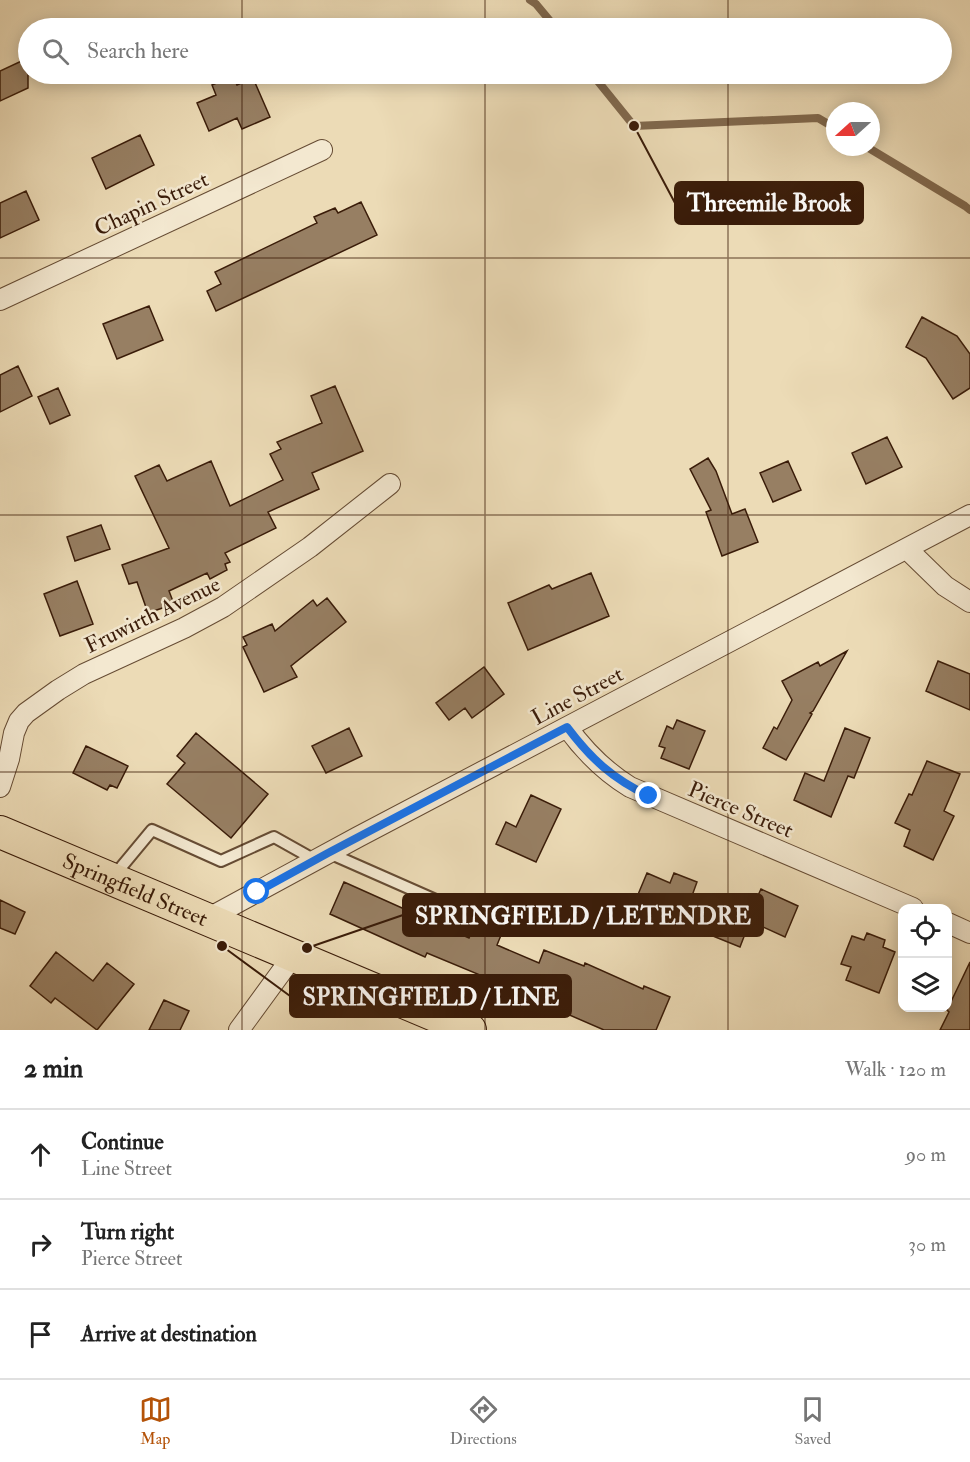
<!DOCTYPE html>
<meta charset="utf-8">
<style>
body{margin:0;font-family:"IM FELL Double Pica",serif;background:#f2f2f2;color:#222}
.controls{position:absolute;right:18px;bottom:18px;display:grid;overflow:hidden;border-radius:12px;box-shadow:0 3px 15px #0003}
.controls button{width:54px;height:54px;display:grid;place-items:center;padding:0;border:0;border-bottom:2px solid #e0e0e0;background:#fff;color:#222;font:30px sans-serif}
.compass{position:absolute;left:826px;top:102px;width:54px;height:54px;border-radius:50%;background:#fff;box-shadow:0 3px 15px #0003;rotate:249deg}
.stop{position:absolute;width:18px;height:18px;margin:-14px;border:4px solid #1a73e8;border-radius:50%;background:#fff}
.stop.end{background:#1a73e8;border-color:#fff;box-shadow:0 2px 6px #0008}
.list{margin:0;padding:0;list-style:none}
h2{display:flex;justify-content:space-between;align-items:center;height:78px;margin:0;padding:0 24px;font-size:26px}
h2 small{font-size:20px;font-weight:400;color:#767676}
.list li{display:grid;grid-template-columns:39px 1fr auto;gap:18px;align-items:center;box-sizing:border-box;height:90px;padding:0 24px;border-top:2px solid #e0e0e0}
.list b{display:block;font-size:22px;white-space:nowrap}
.list p{margin:0;font-size:20px;white-space:nowrap;color:#767676}
.list em{font-size:20px;font-style:normal;color:#767676}
.icon{flex:none;width:33px;height:33px;fill:none;stroke:currentColor;stroke-width:2;stroke-linecap:round;stroke-linejoin:round}
.map{position:relative;flex:none;width:970px;height:1030px;overflow:hidden}
.search{position:absolute;background:#fff;box-shadow:0 3px 15px #0003;left:18px;right:18px;top:18px;height:66px;display:flex;align-items:center;gap:15px;box-sizing:border-box;padding:0 21px;border-radius:33px;color:#767676;font-size:22px}
.sheet{height:348px;background:#fff}
nav{display:flex;justify-content:space-around;align-items:center;box-sizing:border-box;height:84px;border-top:2px solid #e0e0e0;background:#fff;font-size:16px;color:#767676}
nav a{display:grid;justify-items:center;gap:3px}
nav .on{color:#b45309}
.map>svg:first-child{display:block}
</style>
<div class="map">
<svg width="970" height="1030" viewBox="0 0 970 1030">
<rect width="100%" height="100%" fill="#ecdbb6"/>
<filter id="stains"><feTurbulence type="fractalNoise" baseFrequency=".00333" numOctaves="4"/><feColorMatrix values="0 0 0 0 .2 0 0 0 0 .09 0 0 0 0 .02 0 0 0 .5 -.17"/></filter>
<radialGradient id="worn" r=".72"><stop offset=".6" stop-color="#630" stop-opacity="0"/><stop offset="1" stop-color="#630" stop-opacity=".3"/></radialGradient>
<g fill="none" stroke-linecap="round" stroke-linejoin="round">
<path stroke="#80684d" stroke-width="8" d="M530 0 536 4 556 28
M592 74 634 126 818 118 835 128
M867 147 965 206 970 210"/>
</g>
<path fill="#977f63" stroke="#3a1c09" stroke-width="1.5" d="M28 58V88L0 101V71Z
M233 76 237 85 253 78 270 117 242 129 237 118 209 131 197 103 216 95 212 85Z
M140 135 154 165 106 189 92 158Z
M26 191 39 220 0 238V203Z
M361 202 377 235 216 311 207 291 221 284 215 272 317 223 314 217 335 208 338 213Z
M149 306 163 340 117 359 103 324Z
M922 317 957 336 970 354V388L953 399 926 358 906 347Z
M18 366 32 396 0 412V375Z
M335 386 363 451 312 473 319 489 268 512 276 528 225 553 230 562 225 564 227 570 210 579 207 573 169 591 174 604 148 613 137 582 129 584 122 565 169 548 135 476 159 465 167 481 211 461 230 506 283 480 270 454 281 449 277 442 322 423 311 396Z
M58 388 70 415 50 424 38 397Z
M887 437 902 467 866 484 852 453Z
M708 458 716 471 732 514 745 509 758 542 722 556 706 512 711 510 690 469Z
M788 461 801 490 773 502 760 473Z
M101 525 110 549 75 561 67 537Z
M591 573 609 616 528 650 508 603 549 585 552 589Z
M77 581 93 624 60 636 44 594Z
M327 598 346 622 291 666 297 677 264 692 243 647 247 645 243 637 272 624 275 631 313 600 317 606Z
M847 651 813 711 810 713 812 714 786 760 763 748 774 727 777 729 792 700 782 681 818 662 820 666Z
M938 661 970 674V710L926 691Z
M484 667 504 694 472 718 465 708 449 720 436 703Z
M677 720 705 731 689 769 661 758 665 748 659 746 667 726 673 729Z
M349 728 362 756 326 773 312 746Z
M845 728 870 738 854 778 848 776 831 817 794 800 805 773 824 781Z
M196 733 268 794 231 838 167 784 185 763 177 756Z
M86 746 128 766 117 788 110 785 107 790 73 773Z
M927 761 960 774 944 811 954 816 933 860 904 846 910 830 895 823 909 794 912 795Z
M531 795 561 809 536 862 496 844 506 822 516 827Z
M647 873 670 883 674 873 697 882 693 893 749 915 761 889 798 906 785 937 750 921 740 947 634 904Z
M344 882 469 938 482 908 508 918 497 945 539 963 544 950 584 966 585 963 643 989 644 986 670 997 656 1030H604L535 1000 534 1002 515 994 516 990 427 953 425 957 330 914Z
M0 900 25 912 15 934 0 928Z
M867 933 885 940 883 947 895 952 879 993 846 980 851 967 841 964 852 936 864 940Z
M56 952 93 981 107 963 134 984 97 1030 55 998 51 1003 30 986Z
M970 962V1030H940L949 1012 947 1010Z
M164 1000 189 1011 180 1030H149Z"/>
<g fill="none" stroke-linecap="round" stroke-linejoin="round">
<g stroke="#664c34" stroke-width="14">
<path id="service" d="M329 853 447 905
M113 877 152 830 221 861 274 837 315 860"/>
</g>
<g stroke="#664c34" stroke-width="22">
<path id="minor" d="M0 300 322 150
M907 549 945 586 970 602
M567 727C585 752 604 771 630 787L913 908
M0 787 9 759 14 733 19 721 26 713 58 690 84 674 184 628 223 607 310 547 390 484
M207 919 358 837 970 515
M948 923 970 933
M239 1030 293 956"/>
</g>
<g stroke="#3a1c09" stroke-width="34">
<g id="primary">
<path id="s1" d="M0 832 470 1030"/>
</g>
</g>
<use href="#service" stroke="#f3e8d0" stroke-width="10"/>
<use href="#minor" stroke="#f3e8d0" stroke-width="20"/>
<use href="#primary" stroke="#ecdbb6" stroke-width="32"/>
</g>
<g fill="none" stroke-linecap="round" stroke-linejoin="round">
<path stroke="#1a73e8" stroke-width="8" d="M257 892 328 853 567 727C591 759 613 779 649 796"/>
</g>
<path fill="none" stroke="#3a1c09" stroke-width="1.5" stroke-opacity="0.55" d="M242 0V28M485 0V28M728 0V28M242 74V1030M485 74V1030M728 74V1030M0 258H970M0 515H970M0 772H970"/>
<g text-anchor="middle" stroke-width="5" stroke-linejoin="round" paint-order="stroke">
<g font-size="22" fill="#3a1c09" stroke="#f3e8d0">
<text transform="translate(151 203) rotate(-25)" y="8">Chapin Street</text>
<text transform="translate(152 614) rotate(-26)" y="8">Fruwirth Avenue</text>
<text transform="translate(577 695) rotate(-28)" y="8">Line Street</text>
<text transform="translate(741 809) rotate(23)" y="8">Pierce Street</text>
<text dy="8" stroke="none"><textPath href="#s1" startOffset="147">Springfield Street</textPath></text>
</g>
</g>
<path fill="none" stroke="#3a1c09" stroke-width="2" d="M634 126L675 203M307 948L403 915M222 946L290 996"/>
<g fill="#3a1c09" stroke="#f3e8d0" stroke-width="2">
<circle cx="634" cy="126" r="6"/>
<circle cx="307" cy="948" r="6"/>
<circle cx="222" cy="946" r="6"/>
</g>
<g fill="#3a1c09" stroke="#3a1c09" stroke-width="2">
<rect x="675" y="182" width="188" height="42" rx="6"/>
<rect x="403" y="894" width="360" height="42" rx="6"/>
<rect x="290" y="975" width="281" height="42" rx="6"/>
</g>
<g font-size="24" text-anchor="middle" font-weight="bold" fill="#fff">
<text x="769" y="211">Threemile Brook</text>
<text x="583" y="924">SPRINGFIELD / LETENDRE</text>
<text x="431" y="1005">SPRINGFIELD / LINE</text>
</g>
<rect width="100%" height="100%" filter="url(#stains)"/>
<rect width="100%" height="100%" fill="url(#worn)"/>
</svg>
<div class="controls">
<button><svg class="icon" aria-label="locate" viewBox="0 0 24 24"><circle cx="12" cy="12" r="6"/><path d="M12 2v4M12 18v4M2 12h4M18 12h4"/></svg></button>
<button><svg class="icon" aria-label="layers" viewBox="0 0 24 24"><path d="M12 4l9 5-9 5-9-5zM3 14l9 5 9-5"/></svg></button>
</div>
<svg class="compass" viewBox="-18 -18 36 36"><path d="M0-13l5 13h-10z" fill="#e53935"/><path d="M0 13l5-13h-10z" fill="#767676"/></svg>
<div class="stop" style="left:257px;top:892px"></div>
<div class="stop end" style="left:649px;top:796px"></div>
<div class="search"><svg class="icon" aria-label="search" viewBox="0 0 24 24"><circle cx="10" cy="10" r="6"/><path d="M15 15l6 6"/></svg>Search here</div>
</div>
<section class="sheet">
<h2>2 min<small>Walk · 120 m</small></h2>
<ul class="list">
<li><svg class="icon" aria-label="ahead" viewBox="0 0 24 24"><path d="M12 20V5M6 11l6-6 6 6"/></svg><div><b>Continue</b><p>Line Street</p></div><em>90 m</em></li>
<li><svg class="icon" aria-label="right" viewBox="0 0 24 24"><path d="M7 20v-9h11M14 6l5 5-5 5"/></svg><div><b>Turn right</b><p>Pierce Street</p></div><em>30 m</em></li>
<li><svg class="icon" aria-label="arrive" viewBox="0 0 24 24"><path d="M6 21V4h12l-3 4 3 4H6"/></svg><div><b>Arrive at destination</b></div></li>
</ul>
</section>
<nav>
<a class="on"><svg class="icon" aria-label="map" viewBox="0 0 24 24"><path d="M3 6l6-2 6 2 6-2v14l-6 2-6-2-6 2zM9 4v14M15 6v14"/></svg>Map</a>
<a><svg class="icon" aria-label="directions" viewBox="0 0 24 24"><path d="M12 3l9 9-9 9-9-9zM9 14v-3h6M13 9l2 2-2 2"/></svg>Directions</a>
<a><svg class="icon" aria-label="saved" viewBox="0 0 24 24"><path d="M7 4h10v16l-5-4-5 4z"/></svg>Saved</a>
</nav>
